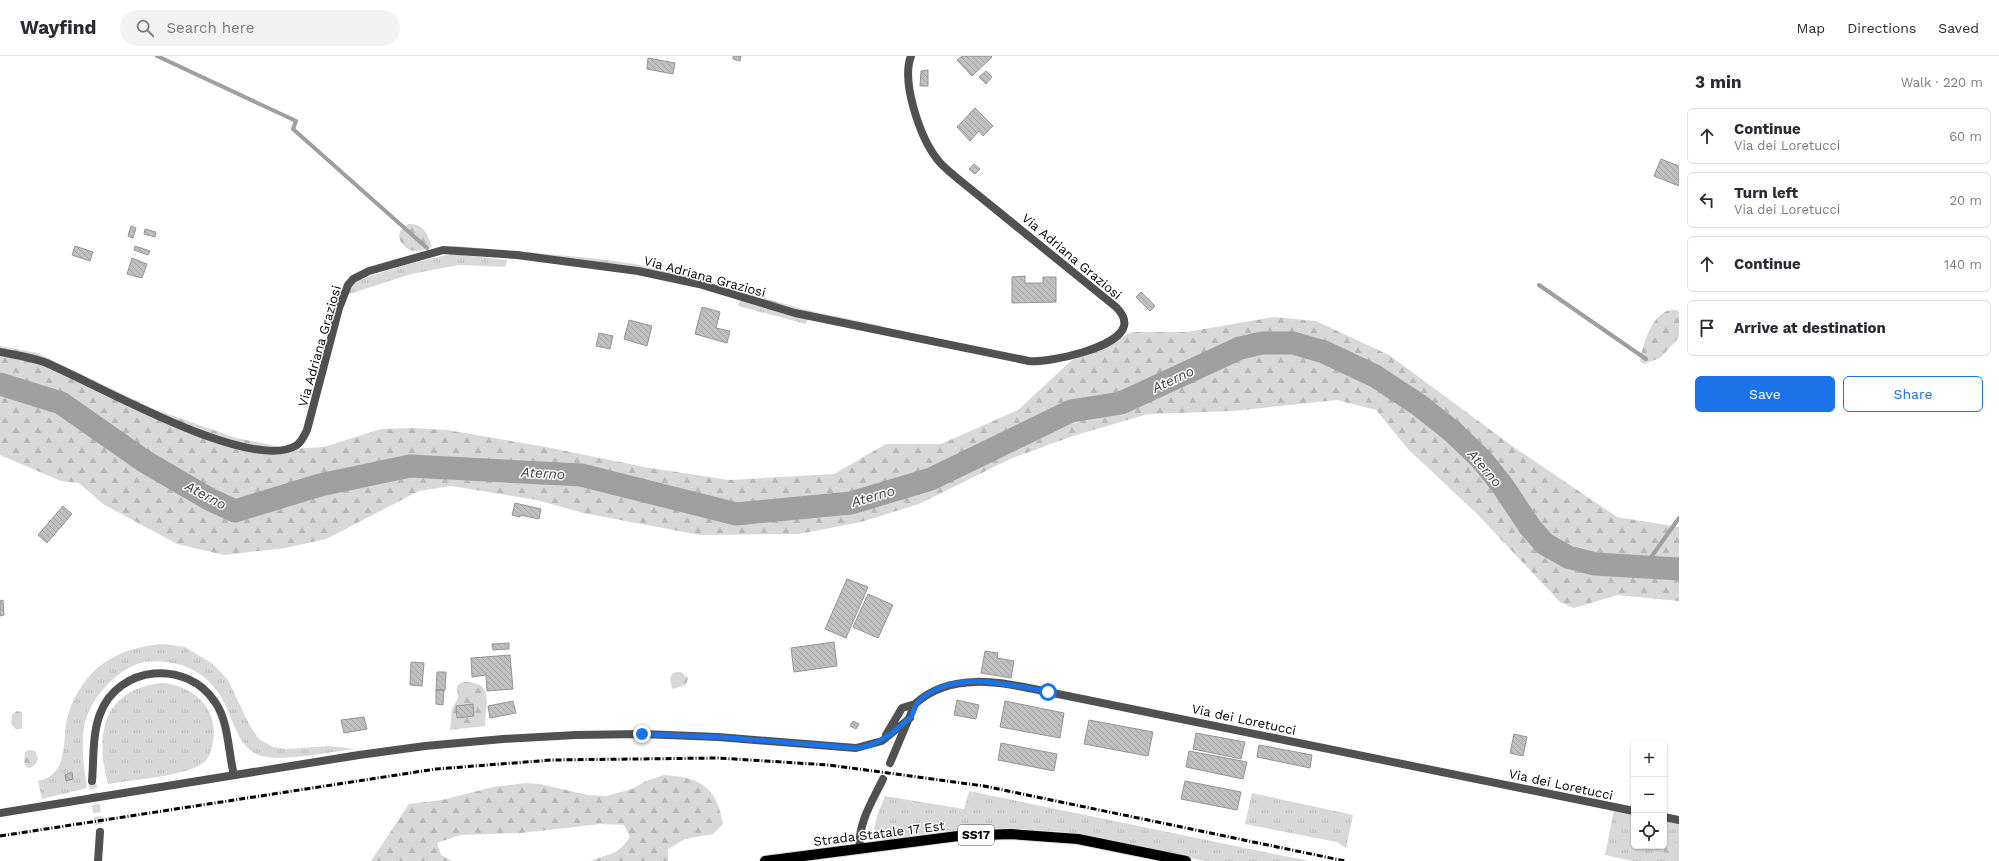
<!DOCTYPE html>
<meta charset="utf-8">
<style>
body{margin:0;font-family:"Work Sans",sans-serif;background:#f2f2f3;color:#2b2b33}
.controls{position:absolute;right:12px;bottom:12px;display:grid;overflow:hidden;border-radius:6px;box-shadow:0 1px 3px #0004}
.controls button{width:36px;height:36px;display:grid;place-items:center;padding:0;border:0;border-bottom:1px solid #e1e1e2;background:#fff;color:#2b2b33;font:20px sans-serif}
.stop{position:absolute;width:12px;height:12px;margin:-9px;border:3px solid #1a73e8;border-radius:50%;background:#fff}
.stop.end{background:#1a73e8;border-color:#fff;box-shadow:0 1px 4px #0008}
.list{margin:0;padding:0;list-style:none}
h2{display:flex;justify-content:space-between;align-items:center;height:52px;margin:0;padding:0 16px;font-size:17px}
h2 small{font-size:13px;font-weight:400;color:#7c7c81}
.list li{display:grid;grid-template-columns:26px 1fr auto;gap:12px;align-items:center;box-sizing:border-box;height:56px;margin:0 8px 8px;padding:0 8px;border:1px solid #e1e1e2;border-radius:6px}
.list b{display:block;font-size:15px;white-space:nowrap}
.list p{margin:0;font-size:13px;white-space:nowrap;color:#7c7c81}
.list em{font-size:13px;font-style:normal;color:#7c7c81}
.actions{display:flex;gap:8px;padding:12px 16px}
.actions a{flex:1;padding:9px 0;border:1px solid #1a73e8;border-radius:6px;text-align:center;font-size:14px;color:#1a73e8}
.actions .main{background:#1a73e8;color:#fff}
.icon{flex:none;width:22px;height:22px;fill:none;stroke:currentColor;stroke-width:2;stroke-linecap:round;stroke-linejoin:round}
.map{position:relative;flex:none;width:1679px;height:805px;overflow:hidden}
header{display:flex;align-items:center;gap:24px;box-sizing:border-box;height:56px;padding:0 20px;background:#fff;border-bottom:1px solid #e1e1e2}
header strong{font-size:19px}
nav{display:flex;gap:22px;margin-inline-start:auto;font-size:14px}
.search{width:280px;height:36px;background:#f2f2f3;display:flex;align-items:center;gap:10px;box-sizing:border-box;padding:0 14px;border-radius:22px;color:#7c7c81;font-size:15px}
main{display:flex}
aside{flex:1;background:#fff}
.map>svg:first-child{display:block}
</style>
<header>
<strong>Wayfind</strong>
<div class="search"><svg class="icon" aria-label="search" viewBox="0 0 24 24"><circle cx="10" cy="10" r="6"/><path d="M15 15l6 6"/></svg>Search here</div>
<nav><a>Map</a><a>Directions</a><a>Saved</a></nav>
</header>
<main>
<div class="map">
<svg width="1679" height="805" viewBox="0 0 1679 805">
<defs>
<pattern id="grass-tufts" width="24" height="20" patternUnits="userSpaceOnUse"><rect width="24" height="20" fill="#d8d8d8"/><path d="M3 7l-1-3M5 7V3M7 7l1-3M15 17l-1-3M17 17v-4M19 17l1-3" fill="none" stroke="#b8b8b8"/></pattern>
<pattern id="forest-firs" width="22" height="20" patternUnits="userSpaceOnUse"><rect width="22" height="20" fill="#d8d8d8"/><path d="M5 1l3.5 6h-7zM16 11l3.5 6h-7z" fill="#b8b8b8"/></pattern>
<pattern id="building-back-hatch" width="6" height="6" patternUnits="userSpaceOnUse"><rect width="6" height="6" fill="#c0c0c0"/><path d="M-1 5l2 2M0 0l6 6M5-1l2 2" fill="none" stroke="#a3a3a3"/></pattern>
</defs>
<rect width="100%" height="100%" fill="#fff"/>
<path fill="url(#grass-tufts)" d="M456 190 591 202 635 208 691 221 806 254 883 270 882 273 807 256 705 227 626 209 443 191Z
M451 198 507 204 505 211 459 209 411 218 343 240 349 227 405 209Z
M740 244 808 262 806 268 738 250Z
M164 588 185 591 213 608 228 624 250 670 259 683 273 691 286 693 329 690 354 693C330 696 283 706 261 700 236 692 233 659 220 639 213 628 201 617 189 612 177 606 157 604 144 606 117 612 87 645 84 672 81 692 84 712 87 732L42 743 38 725C71 718 61 683 68 659 83 612 117 591 164 588Z
M161 627C193 629 219 652 213 686 212 693 209 703 203 707 187 720 131 724 108 728 95 679 102 634 161 627Z
M969 735 1309 805H1205L1089 780 1055 775 1005 773 886 785 873 779 877 760 885 740 964 753Z
M1252 737 1353 759 1346 792 1337 786 1245 768Z
M1614 754 1634 758V790H1664V765L1679 768V805H1633L1605 799Z"/>
<path fill="url(#forest-firs)" d="M408 168C423 167 428 178 432 191 427 192 419 196 414 195 405 194 395 183 401 174 402 172 406 170 408 168Z
M1677 254 1679 256V280L1676 285 1660 302 1644 308 1640 305C1642 291 1651 262 1665 256 1668 254 1673 254 1677 254Z
M1274 261 1316 265 1389 299 1515 392 1617 461 1679 471V545L1618 539 1574 552 1560 546 1477 458 1408 393 1376 354 1337 344 1233 355 1148 358 1073 380 1010 403 919 448 861 466 799 478 700 479 583 457 537 444 451 430 419 435 326 483 285 492 224 499 177 488 103 448 79 427 61 425 0 399V290L37 297 154 353 236 382 291 393 324 391 381 373 414 372 447 374 546 391 644 411 729 424 834 418 886 388H941L1018 354 1072 304 1133 276H1187Z
M681 616 688 622 686 629 672 633 670 622 673 617Z
M462 626C496 625 485 647 485 670L450 674 452 653 458 642 457 630Z
M17 655 22 656V673H16L11 668 12 659Z
M29 694 35 695 38 703 35 709 30 712 26 711 24 705 25 696Z
M664 719C700 721 717 731 723 768L713 778 685 783 668 793V805H591C611 796 616 801 630 781L624 769 601 768 521 777 460 779 437 787 441 799 452 805H371L409 748 442 744 493 731 525 727 540 728 588 739 606 740 632 733 646 725Z
M1664 784 1679 787V799L1657 795 1648 790H1664Z"/>
<g fill="none" stroke-linecap="round" stroke-linejoin="round">
<path stroke="#9f9f9f" stroke-width="4" d="M157 0 296 65 293 73 427 192
M1539 229 1646 303
M1644 511 1679 462"/>
<path stroke="#9f9f9f" stroke-width="23" d="M0 328 61 347 144 405 209 443 235 455 320 429 410 410 581 419 736 458 851 447 931 423 1071 355 1121 347 1240 292 1262 287H1293L1324 296 1375 320 1419 349 1453 376 1481 403 1502 429 1530 471 1545 488 1568 501 1595 508 1679 513"/>
</g>
<path fill="url(#building-back-hatch)" stroke="#959595" d="M733 0H741L740 5 733 3Z
M962 0H991L992 1 972 20 957 4Z
M648 2 675 7 673 18 647 13Z
M928 14V30H920L921 15Z
M986 15 992 21 986 28 979 21Z
M975 52 993 70 983 80 979 75 970 85 957 71Z
M1661 103 1679 110V130L1654 120Z
M974 108 980 113 975 118 969 113Z
M131 170 136 172 133 182 128 180Z
M145 173 156 176 155 181 144 178Z
M75 190 93 196 90 205 72 199Z
M135 190 150 195 148 199 134 194Z
M132 202 147 208 142 222 127 218Z
M1025 220V227H1043V221H1056V246L1012 247V221Z
M1141 236 1155 250 1150 255 1136 241Z
M702 251 720 256 716 272 730 275 727 287 695 278Z
M629 264 652 270 647 290 624 283Z
M599 277 613 280 610 293 596 290Z
M515 447 541 453 539 463 520 459V461L512 459Z
M63 450 72 458 47 487 38 479Z
M847 523 868 531 846 582 825 573Z
M868 538 893 549 878 582 853 571Z
M3 544 4 559 0 560V545Z
M834 586 837 610 794 616 791 592Z
M509 587V593L493 594 492 588Z
M985 595 998 597 997 602 1014 605 1011 622 981 617Z
M510 599 513 633 487 635 486 619 472 621 471 602Z
M411 606 424 607 422 630 410 629Z
M437 616H446L445 634H436Z
M436 634H444L443 649 436 648Z
M957 644 979 649 976 663 954 659Z
M513 645 516 657 490 662 488 650Z
M1005 645 1064 657 1060 682 1000 671Z
M473 648 474 660 457 662 456 650Z
M364 661 367 673 344 677 341 664Z
M1089 664 1153 676 1148 700 1084 688Z
M853 665 859 668 856 673 850 670Z
M1196 677 1245 686 1241 703 1193 693Z
M1514 678 1527 681 1523 700 1510 697Z
M1001 687 1057 698 1054 715 998 704Z
M1259 689 1312 699 1310 712 1257 701Z
M1189 695 1247 706 1243 723 1186 711Z
M72 716 73 723 66 725 65 719Z
M1185 725 1241 736 1237 754 1181 743Z"/>
<g fill="none" stroke-linecap="round" stroke-linejoin="round">
<path stroke="#d9d9d9" stroke-width="8" stroke-dasharray="8 4" stroke-linecap="butt" d="M92 725 100 776"/>
<g stroke="#dbdbdb" stroke-width="12">
<path id="primary" d="M765 805 958 780 1010 778 1078 783 1186 805"/>
</g>
<path stroke="#515151" stroke-width="8" d="M0 296C15 299 30 301 44 306 92 325 251 419 297 389 302 385 304 380 307 374L339 252 348 229 353 223 369 215 443 194 517 199 638 215 699 228 795 257 1029 305C1049 307 1119 292 1124 270 1126 262 1121 256 1116 251L957 122C950 116 942 110 937 103 920 81 901 26 911 0
M886 679 902 652 915 648
M890 707 915 648C951 614 1005 627 1048 636L1634 755
M92 725C94 703 92 679 100 658 118 609 187 603 215 646 229 666 228 696 234 719
M0 757 359 699 425 690 503 683 576 679 642 678 718 681 856 692 882 685 910 662
M1664 761 1679 764
M860 793C857 768 873 744 883 723
M98 805 100 776"/>
<use href="#primary" stroke="#000" stroke-width="10"/>
<path stroke="#000" stroke-width="3" stroke-dasharray="6 2 1 2" stroke-linecap="butt" d="M0 780 436 713 552 704 718 702 829 709 984 730 1345 805"/>
</g>
<g fill="none" stroke-linecap="round" stroke-linejoin="round">
<path stroke="#1a73e8" stroke-width="5" d="M642 678 718 681 856 692C876 690 889 680 904 667 906 665 909 663 911 661 914 656 914 650 919 645 953 613 1007 628 1048 636"/>
</g>
<g text-anchor="middle" stroke-width="3" stroke-linejoin="round" paint-order="stroke">
<rect fill="#fff" stroke="#4c4c4c" stroke-width="1" x="958" y="769" width="36" height="20" rx="3"/>
<g font-size="12" font-weight="bold" fill="#000">
<text x="976" y="783">SS17</text>
</g>
<g font-size="13" fill="#000" stroke="#fff">
<text transform="translate(1072 200) rotate(40)" y="5">Via Adriana Graziosi</text>
<text transform="translate(705 220) rotate(15)" y="5">Via Adriana Graziosi</text>
<text transform="translate(319 290) rotate(-74)" y="5">Via Adriana Graziosi</text>
<text transform="translate(1244 663) rotate(12)" y="5">Via dei Loretucci</text>
<text transform="translate(1561 728) rotate(12)" y="5">Via dei Loretucci</text>
<text transform="translate(879 777) rotate(-7)" y="5">Strada Statale 17 Est</text>
</g>
<g font-size="14" font-style="italic" fill="#404040" stroke="#fff">
<text transform="translate(1173 323) rotate(-25)" y="5">Aterno</text>
<text transform="translate(1485 412) rotate(49)" y="5">Aterno</text>
<text transform="translate(543 417) rotate(3)" y="5">Aterno</text>
<text transform="translate(206 439) rotate(28)" y="5">Aterno</text>
<text transform="translate(873 440) rotate(-16)" y="5">Aterno</text>
</g>
</g>
</svg>
<div class="controls">
<button>+</button>
<button>−</button>
<button><svg class="icon" aria-label="locate" viewBox="0 0 24 24"><circle cx="12" cy="12" r="6"/><path d="M12 2v4M12 18v4M2 12h4M18 12h4"/></svg></button>
</div>
<div class="stop" style="left:1048px;top:636px"></div>
<div class="stop end" style="left:642px;top:678px"></div>
</div>
<aside>
<h2>3 min<small>Walk · 220 m</small></h2>
<ul class="list">
<li><svg class="icon" aria-label="ahead" viewBox="0 0 24 24"><path d="M12 20V5M6 11l6-6 6 6"/></svg><div><b>Continue</b><p>Via dei Loretucci</p></div><em>60 m</em></li>
<li><svg class="icon" aria-label="left" viewBox="0 0 24 24"><path d="M17 20v-9H6M10 6l-5 5 5 5"/></svg><div><b>Turn left</b><p>Via dei Loretucci</p></div><em>20 m</em></li>
<li><svg class="icon" aria-label="ahead" viewBox="0 0 24 24"><path d="M12 20V5M6 11l6-6 6 6"/></svg><div><b>Continue</b></div><em>140 m</em></li>
<li><svg class="icon" aria-label="arrive" viewBox="0 0 24 24"><path d="M6 21V4h12l-3 4 3 4H6"/></svg><div><b>Arrive at destination</b></div></li>
</ul>
<div class="actions"><a class="main">Save</a><a>Share</a></div>
</aside>
</main>
